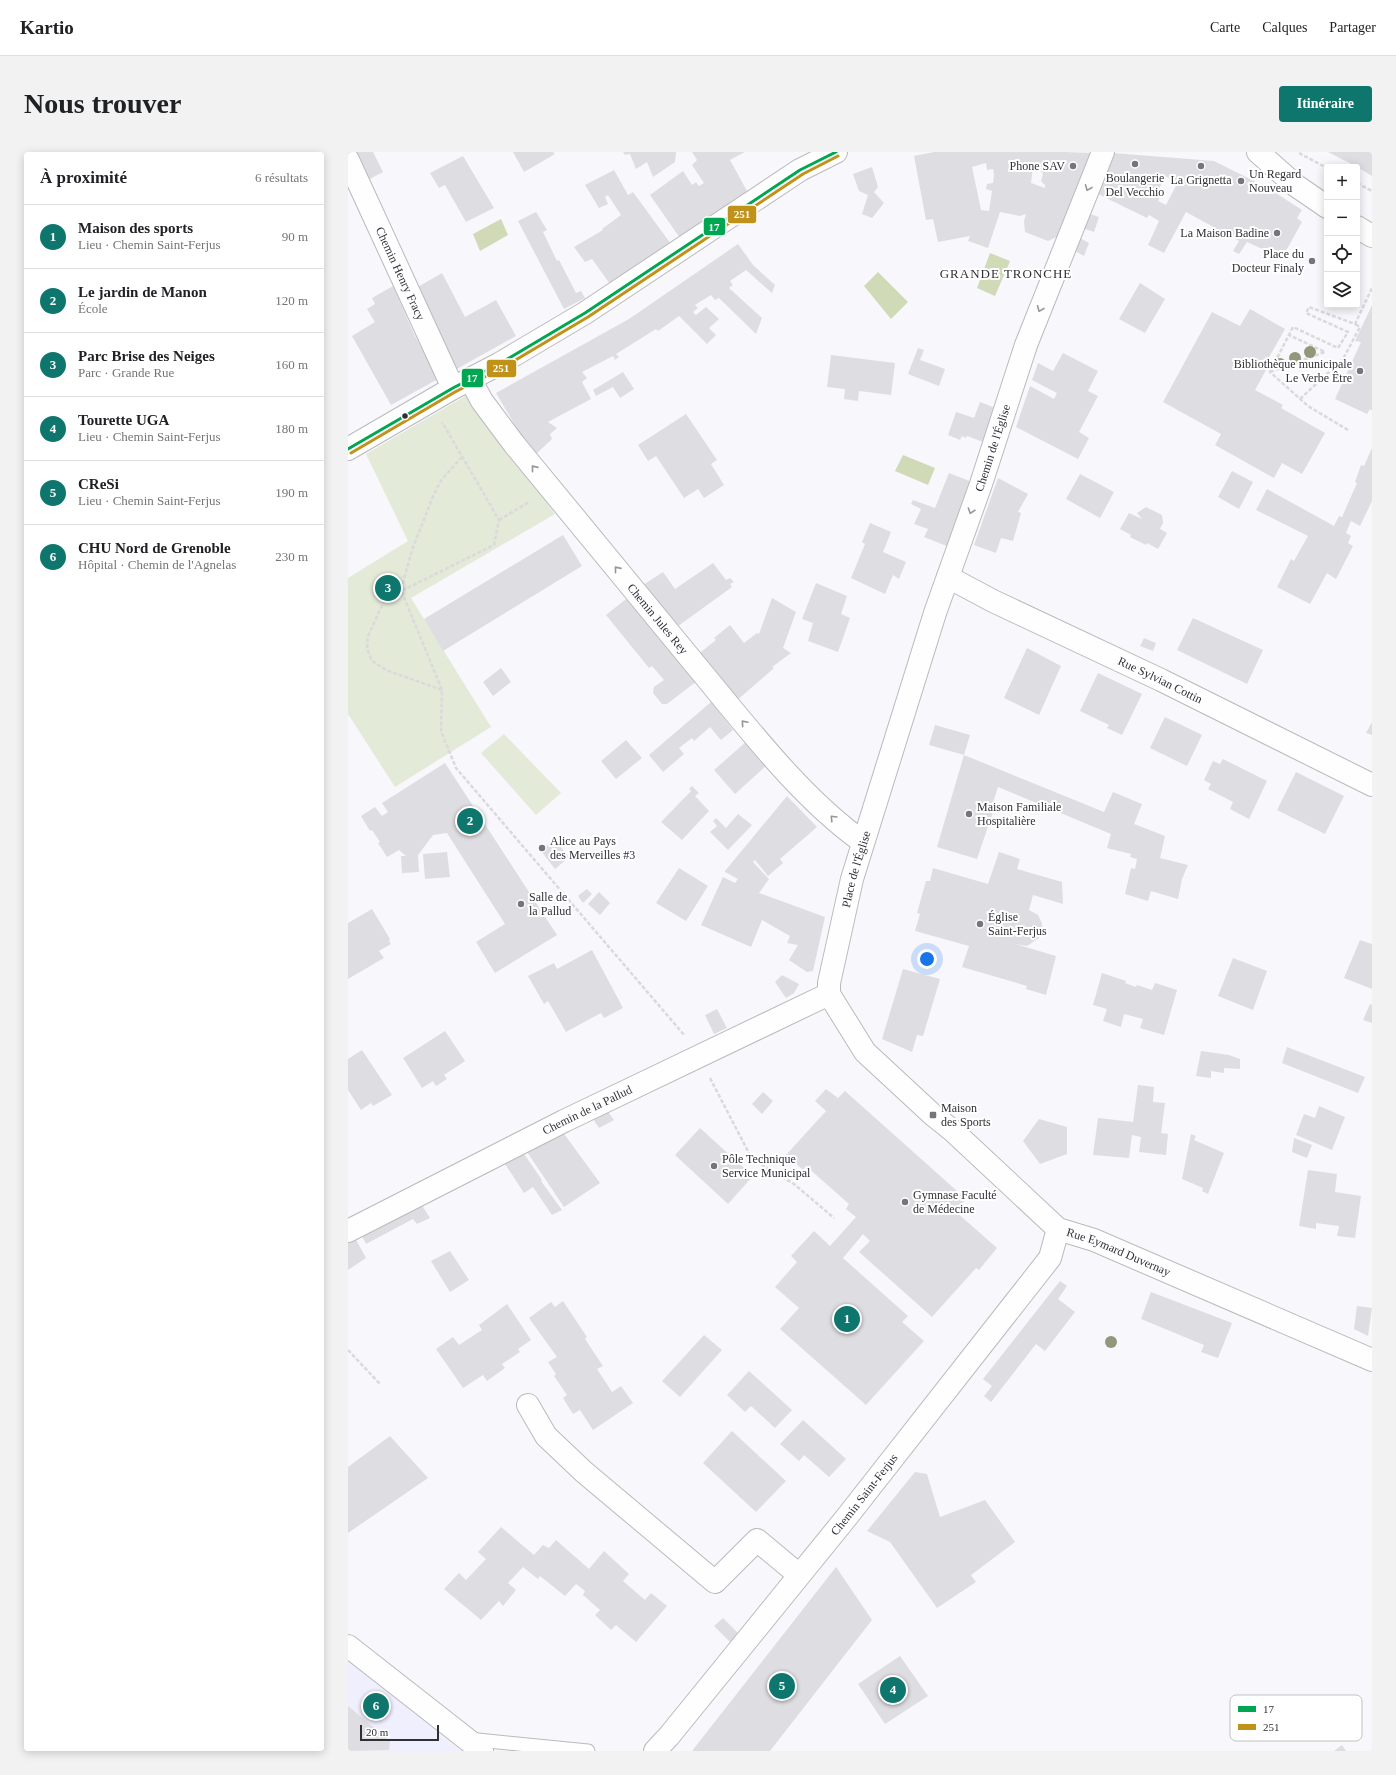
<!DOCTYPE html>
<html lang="fr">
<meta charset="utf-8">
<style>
body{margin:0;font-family:"Times New Roman",serif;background:#f2f2f2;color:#202124}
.controls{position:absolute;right:12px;top:12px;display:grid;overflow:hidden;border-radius:4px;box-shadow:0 2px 10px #0003}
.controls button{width:36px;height:36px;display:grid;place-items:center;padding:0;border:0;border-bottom:1px solid #e0e0e0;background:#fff;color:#202124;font:20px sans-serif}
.scale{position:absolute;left:12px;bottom:10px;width:79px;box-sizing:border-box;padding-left:4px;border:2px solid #302f35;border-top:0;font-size:11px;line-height:14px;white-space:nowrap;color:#302f35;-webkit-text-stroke:3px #fff;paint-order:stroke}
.you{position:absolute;left:579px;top:807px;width:14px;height:14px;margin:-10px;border:3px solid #fff;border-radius:50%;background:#1a73e8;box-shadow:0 0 0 6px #1a73e833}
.badge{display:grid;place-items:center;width:26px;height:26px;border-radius:50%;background:#0f766e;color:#fff;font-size:13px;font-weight:700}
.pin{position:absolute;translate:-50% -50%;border:2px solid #fff;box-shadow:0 1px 4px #0006}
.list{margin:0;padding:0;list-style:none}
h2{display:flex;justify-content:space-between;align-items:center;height:52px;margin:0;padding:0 16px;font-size:17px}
h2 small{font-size:13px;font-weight:400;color:#757577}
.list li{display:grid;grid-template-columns:26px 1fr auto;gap:12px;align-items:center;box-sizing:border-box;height:64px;padding:0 16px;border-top:1px solid #e0e0e0}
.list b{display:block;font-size:15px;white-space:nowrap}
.list p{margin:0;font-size:13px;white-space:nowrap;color:#757577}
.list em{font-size:13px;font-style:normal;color:#757577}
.icon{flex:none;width:22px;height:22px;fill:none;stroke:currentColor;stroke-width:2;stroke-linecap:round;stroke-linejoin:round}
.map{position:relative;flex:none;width:1024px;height:1599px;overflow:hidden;border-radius:4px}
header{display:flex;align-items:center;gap:24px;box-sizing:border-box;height:56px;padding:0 20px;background:#fff;border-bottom:1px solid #e0e0e0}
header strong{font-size:19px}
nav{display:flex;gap:22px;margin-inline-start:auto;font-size:14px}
.intro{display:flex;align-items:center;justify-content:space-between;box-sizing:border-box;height:96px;padding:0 24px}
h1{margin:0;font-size:28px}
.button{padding:10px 18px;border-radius:4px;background:#0f766e;color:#fff;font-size:14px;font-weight:700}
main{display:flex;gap:24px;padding:0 24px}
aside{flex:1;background:#fff;border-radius:4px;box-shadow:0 2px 10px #0003}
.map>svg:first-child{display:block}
</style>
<header>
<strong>Kartio</strong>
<nav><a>Carte</a><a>Calques</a><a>Partager</a></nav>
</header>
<div class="intro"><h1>Nous trouver</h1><a class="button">Itinéraire</a></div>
<main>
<aside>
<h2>À proximité<small>6 résultats</small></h2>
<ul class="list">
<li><span class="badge">1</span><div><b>Maison des sports</b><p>Lieu · Chemin Saint-Ferjus</p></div><em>90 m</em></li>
<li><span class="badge">2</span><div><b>Le jardin de Manon</b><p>École</p></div><em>120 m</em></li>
<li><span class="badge">3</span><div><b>Parc Brise des Neiges</b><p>Parc · Grande Rue</p></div><em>160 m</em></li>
<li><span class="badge">4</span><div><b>Tourette UGA</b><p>Lieu · Chemin Saint-Ferjus</p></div><em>180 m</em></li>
<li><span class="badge">5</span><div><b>CReSi</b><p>Lieu · Chemin Saint-Ferjus</p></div><em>190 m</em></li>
<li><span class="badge">6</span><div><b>CHU Nord de Grenoble</b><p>Hôpital · Chemin de l'Agnelas</p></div><em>230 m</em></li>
</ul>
</aside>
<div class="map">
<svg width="1024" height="1599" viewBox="0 0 1024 1599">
<rect width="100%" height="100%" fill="#f7f7fc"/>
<path fill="#f0effd" d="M0 1508 113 1599H0Z"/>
<path fill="#e4ead8" d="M119 243 207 362 63 446 143 575 47 635 0 562V426L60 389 18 302Z
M156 582 213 641 188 663 133 601Z"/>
<path fill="#d0dab7" d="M153 67 160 83 132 99 125 82Z
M642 101 662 109 647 144 629 136Z
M530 120 560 150 543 167 516 134Z
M555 303 587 316 580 333 547 319Z"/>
<path fill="#dedee2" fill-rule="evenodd" d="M2 0H25L35 20 16 30Z
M165 0H205L207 2 176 20Z
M275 0H328L327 10 305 25 299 10 288 17 282 2 277 3Z
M344 0H397L382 8 399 39 332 86 302 43 335 19 344 33 348 30 351 34 356 31 344 13 349 8Z
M586 0H717L744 1 711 84 700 89 677 80 676 69 678 62 672 64 652 60 640 96 620 89 622 84 590 90 585 67 578 68 566 4ZM638 11 639 18 645 17 646 22 645 31 639 32 638 37 644 39 641 59 633 58 624 15ZM685 15 693 19 695 22 693 29 697 33V36L683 31Z
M980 0H1024V24L1009 15Z
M765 1 866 9 920 36 954 58 949 66 954 70 934 106 899 90 891 102 885 99 891 89 838 60 816 101 800 93 811 69 801 63 799 66 750 42 758 26 756 18ZM817 24 830 30 818 53 810 49 814 41 810 39Z
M115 4 146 56 118 70 97 33 91 36 82 21Z
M524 15 530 35 526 40 536 51 524 66 514 62 520 43 511 39 505 22Z
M266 18 280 43 285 40 323 92 262 132 244 107 237 110 226 95 255 78 254 77 273 63 260 43 257 45 260 52 251 56 237 33Z
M188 60 199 78 195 80 209 109 211 108 228 141 233 139 237 146 216 157 170 69Z
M739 61 751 65 746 80 734 76Z
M730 85 741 91 736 104 725 98Z
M390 92 405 113 427 133 424 141 398 118 382 129 385 133 381 136 414 166 408 182 371 146 367 148 363 143 347 153 350 156 345 160 348 163 358 155 371 167 361 176 368 183 359 192 331 164 310 179 308 177 268 202 271 205 267 208 265 204 234 220 239 226 234 230 243 247 200 270 209 276 202 282 204 287 188 302 174 285 148 241 281 167Z
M94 121 117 165 148 148 168 184 107 218 68 136Z
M792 131 817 147 797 181 771 167Z
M45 134 66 182 90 227 43 253 4 184 27 170 19 157 27 152 24 146Z
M1024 153V259L1022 257 1019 262 987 247 1013 190 1007 189Z
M902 157 937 177 920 207 923 209 907 238 935 253 933 256 977 281 954 322 934 311 926 326 867 293 873 282 815 250 864 160 892 174Z
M570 196 576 198 572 208 597 217 591 234 560 222Z
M715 201 750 219 740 239 750 244 731 280 741 286 730 307 668 275 682 234 706 247 709 241 684 228 690 211 705 219Z
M483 203 547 211 543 243 511 239 510 249 496 247 497 237 479 235Z
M275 220 286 237 272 246 265 235 248 244 245 238Z
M632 250 650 257 638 291 619 284 618 286 614 284 612 288 600 283 608 260 626 266Z
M338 262 369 308 363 312 376 333 356 346 350 337 336 346 308 304 300 309 290 293Z
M1024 296V349L1012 374 1003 369 998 381 1003 384 1000 391 1005 394 988 427 979 421 962 452 929 435 943 407 946 409 960 384 908 358 919 337 986 374 991 364 994 365 1009 331 1007 330 1013 313 1016 314Z
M884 319 905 330 891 357 870 345Z
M601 321 624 330 601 395 576 385 580 377 566 372 573 357 563 352 565 348 587 356Z
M732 322 766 340 752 366 718 347Z
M650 326 680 342 670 360 673 361 665 389 653 386 648 401 626 393Z
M798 355 814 363 815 371 812 377 819 381 810 397 799 391 798 393 782 385 783 383 772 377 781 361 794 367 789 361Z
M522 371 543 380 535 400 558 410 551 427 545 423 537 442 503 426 517 392 514 390Z
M215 383 234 414 95 499 76 467Z
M365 411 378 428 382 426 386 430 382 432 384 435 326 477 292 435 315 420 327 437Z
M468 431 499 444 493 462 502 466 490 500 460 489 465 471 454 467Z
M424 446 448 460 435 496 443 501 424 515 426 516 387 550 348 504 368 488 366 486 382 473 396 491 409 481 411 482Z
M278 447 295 467 298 465 349 529 319 552H314L305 541 306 535 316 528 304 514 301 516 258 463Z
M845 466 915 498 899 532 829 498Z
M796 486 808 491 805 499 792 494Z
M679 496 713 514 691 563 656 546Z
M153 516 163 530 145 544 135 530Z
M750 521 794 542 774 583 759 576 761 573 732 559Z
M363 550 385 578 373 588 362 575 346 589 344 586 331 596 336 602 315 620 301 603Z
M817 565 854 583 839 614 802 596Z
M1024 570V583L1018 581Z
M587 573 622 583 616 603 581 593Z
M278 588 294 606 268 627 253 609Z
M400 588 418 614 387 642 366 618Z
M616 603 756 660 765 640 794 652 786 672 817 684 812 706 840 713 834 727 830 747 803 739 800 749 777 742 783 716 787 717 789 707 782 705 783 702 759 696 763 682 650 635 644 654H647L629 707 589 695Z
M875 607 919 629 901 667 882 657 885 650 860 637 863 632 856 628 865 609 872 612Z
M97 611 209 783 147 821 128 790 157 772 99 681 85 683 70 703 71 720 54 721 53 704H58L51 698 39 705 30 691 32 690 24 678 22 679 13 664 27 655 34 664 40 660 34 651Z
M948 620 996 644 977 682 929 658Z
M344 634 351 641 347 644 361 659 334 688 313 670 343 639 341 637Z
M439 644 469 675 432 707 435 711 420 724 407 708 405 710 421 727 411 741 477 765 465 819 459 820 441 808 450 793 439 791 442 784 414 768 403 795 353 773 375 725 387 731 390 727 377 720V719Z
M390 662 404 673 380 698 362 680 369 674 365 669 368 666 378 676Z
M206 687 221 705 207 717 193 699Z
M99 700 102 725 77 727 75 702Z
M651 700 672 707 669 717 714 730 715 752 685 743 681 758 690 763 694 771V780L691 786 679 794 667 792 708 804 698 843 678 837 679 834 614 815 621 794 567 779 572 762 569 761 578 729H582L585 716 640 732Z
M331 716 360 734 338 769 308 751Z
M239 737 244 742 235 751 230 744Z
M251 740 262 751 252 763 240 752Z
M24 757 42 787 41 789 43 792 31 799 36 806 0 827V771Z
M1012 788 1024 792V837L996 826Z
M244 798 275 856 256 866 253 861 218 880 200 849 196 852 180 824 206 811 209 817Z
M885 806 919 819 905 858 870 844Z
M555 817 592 827 575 884 569 883 564 900 534 887Z
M754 821 778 829 777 831 788 835 789 833 804 838 807 831 829 838 816 883 792 876 795 867 776 862 773 875 755 869 759 857 745 853Z
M434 823 451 832 446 841 438 846 427 830Z
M1022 852 1024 853V871L1015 868Z
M369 857 379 876 366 882 357 863Z
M97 879 117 909 96 923 99 927 88 934 85 929 74 936 55 906Z
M939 895 1017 925 1010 941 934 911Z
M14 898 44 943 25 954 23 951 13 958 0 938V907Z
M853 899 881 903 892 907V917L876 916V921L863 919V926L848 924Z
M790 933 806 935 805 950 817 951 813 981 820 982 818 1003 791 1000 793 985 784 983 781 1006 745 1003 750 966 785 970Z
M478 937 490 946 497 939 618 1047 607 1059 649 1096 631 1118 628 1116 584 1165 511 1100 522 1089 515 1082 495 1106 560 1164 554 1170 576 1189 518 1253 432 1177 451 1156 427 1135 449 1110 443 1104 466 1079 482 1094 508 1065 498 1057 501 1052 458 1014 455 1018 438 1003 478 959 467 949Z
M415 940 425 949 414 962 404 952Z
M971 954 997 965 984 998 948 983 956 962 967 966Z
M258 957 266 968 251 976 243 964Z
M691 967 719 975V1002L692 1012 675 989Z
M352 976 405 1024 380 1052 327 1003Z
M214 979 252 1031 216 1055 177 997Z
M843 982 848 984 846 988 876 1001 860 1042 854 1039 855 1036 834 1027Z
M946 986 964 993 959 1006 944 1000Z
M174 999 194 1028 193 1029 214 1058 204 1063 185 1035 176 1041 155 1009Z
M960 1018 989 1022 987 1040 1013 1044 1007 1086 989 1084 991 1074 968 1071V1077L951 1074Z
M72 1050 82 1066 69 1072 65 1067 18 1092 12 1080Z
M6 1084 18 1106 0 1118V1088Z
M102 1099 121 1128 102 1140 83 1109Z
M712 1129 719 1134 710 1147 727 1160 697 1199 688 1192 643 1250 636 1244 644 1234 635 1227Z
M803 1140 884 1171 870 1206 853 1200 856 1193 793 1167Z
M215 1149 239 1185 237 1187 255 1214 249 1217 264 1240 273 1234 285 1251 245 1278 232 1258 225 1262 215 1246 219 1243 206 1224 208 1222 200 1210 209 1205 181 1166 203 1150 207 1155Z
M159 1152 183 1188 170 1197 172 1200 154 1212 157 1216 139 1229 135 1223 115 1236 88 1197 105 1185 111 1193 134 1178 131 1173Z
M1009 1154 1024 1156 1020 1184 1006 1177Z
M356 1183 374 1198 332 1245 314 1229Z
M401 1219 444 1258 427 1276 403 1254 397 1260 379 1243Z
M455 1268 498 1307 481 1325 456 1303 451 1309 432 1292Z
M384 1279 438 1329 408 1360 355 1311Z
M42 1284 80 1326 0 1381V1315Z
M567 1320 579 1322 592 1365 637 1348 667 1390 623 1423 628 1430 589 1456 542 1390 519 1379Z
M153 1375 186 1403 195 1393 201 1396 208 1388 241 1417 256 1399 281 1422 275 1429 297 1448 303 1441 319 1454 288 1490 268 1473 263 1478 247 1463 252 1458 235 1443 237 1439 228 1432 217 1444 192 1424 190 1427 175 1415 160 1431 168 1438 155 1454 151 1449 133 1468 96 1437 111 1421 118 1428 138 1407 130 1400Z
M488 1415 524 1468 422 1599H344Z
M375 1466 393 1484 385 1493 366 1474Z
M552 1504 580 1544 537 1572 510 1532Z
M0 1554 42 1589 41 1598 0 1599Z
M994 1593 998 1599H986Z"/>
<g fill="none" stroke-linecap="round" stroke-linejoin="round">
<g stroke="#bab9be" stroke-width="15">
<path id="service" d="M120 1587 240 1599"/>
</g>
<g stroke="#bab9be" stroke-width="24">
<g id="minor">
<path d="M910 0 947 33 979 55"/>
<path id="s1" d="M0 8 105 236"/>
<path d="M1009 75 1024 84"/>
<path id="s2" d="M122 227 134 249 166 292C227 367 289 442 351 517 399 575 454 647 515 690"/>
<path id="s3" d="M600 425 645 449 813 528 1024 633"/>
<path id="s4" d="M481 842V831L504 727 587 461 633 332 678 193 755 0"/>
<path id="s5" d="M481 842 517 900 585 963 605 979 710 1077 746 1088 1024 1208"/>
<path id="s6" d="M0 1079 216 969 481 842"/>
<path d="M180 1253 198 1284 236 1320 367 1430 409 1388 451 1423"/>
<path d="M0 1494 134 1599"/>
<path id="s7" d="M307 1599 321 1584 498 1366 702 1106 710 1077"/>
</g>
</g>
<g stroke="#bab9be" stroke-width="24">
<path id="tertiary" d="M0 297 105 236 151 212 237 161 452 18 488 0"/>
</g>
<path stroke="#dad9dc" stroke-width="2.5" stroke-dasharray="4 2" stroke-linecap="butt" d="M951 1 979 16
M1009 31 1024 39
M922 220 977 200 941 183
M952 247 995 207 1012 175 1007 172
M1000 278 960 254 922 220 945 175 990 196 1000 180 958 161 961 155 1007 172 1024 136
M114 305 94 327 86 342 64 398 53 438 94 538 93 579 108 616 337 884
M151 368 181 350
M94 538 38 518 24 509 19 496 20 484 37 447 146 393 151 368 94 270
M362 926 404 1007 446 1032 486 1066
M0 1198 32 1232"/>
<use href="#service" stroke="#fefeff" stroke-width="13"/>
<use href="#minor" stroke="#fefeff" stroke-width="22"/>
<use href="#tertiary" stroke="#fefeff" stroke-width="22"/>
<g stroke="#fff" stroke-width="6">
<path id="bus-1" d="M0 297 105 236 151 212 237 161 452 18 488 0"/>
</g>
<g stroke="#fff" stroke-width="6">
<path id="bus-2" d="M3 301 107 240 154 216 240 165 455 22 490 4"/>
</g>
<use href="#bus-1" stroke="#00a651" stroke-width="3"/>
<use href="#bus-2" stroke="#c0921a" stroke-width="3"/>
</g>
<g fill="#91987a">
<circle cx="962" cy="200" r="6"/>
<circle cx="947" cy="206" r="6"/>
<circle cx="932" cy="212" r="6"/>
<circle cx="763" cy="1190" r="6"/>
</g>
<defs><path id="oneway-chevron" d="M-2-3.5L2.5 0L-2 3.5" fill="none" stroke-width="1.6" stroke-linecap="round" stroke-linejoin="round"/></defs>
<g stroke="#97969a">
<use href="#oneway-chevron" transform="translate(740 36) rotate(112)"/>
<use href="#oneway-chevron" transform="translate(692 157) rotate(112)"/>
<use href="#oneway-chevron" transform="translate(186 316) rotate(-129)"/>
<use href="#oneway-chevron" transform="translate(623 359) rotate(109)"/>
<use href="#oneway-chevron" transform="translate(269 417) rotate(-129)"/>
<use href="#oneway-chevron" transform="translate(396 571) rotate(-131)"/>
<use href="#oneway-chevron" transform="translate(485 666) rotate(-134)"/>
</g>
<g fill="#76757b" stroke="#fff" stroke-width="1.5">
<circle cx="787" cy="12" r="4"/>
<circle cx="725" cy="14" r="4"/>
<circle cx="853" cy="14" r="4"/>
<circle cx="893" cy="29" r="4"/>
<circle cx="929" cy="81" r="4"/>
<circle cx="964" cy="109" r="4"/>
<circle cx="1012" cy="219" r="4"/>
<circle cx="621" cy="662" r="4"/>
<circle cx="194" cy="696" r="4"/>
<circle cx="173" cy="752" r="4"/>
<circle cx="632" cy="772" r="4"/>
<rect x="581" y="959" width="8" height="8" rx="2"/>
<circle cx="366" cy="1014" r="4"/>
<circle cx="557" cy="1050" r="4"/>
</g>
<circle fill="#302f35" stroke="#fff" stroke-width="1.5" cx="57" cy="264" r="3.5"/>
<g text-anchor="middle" stroke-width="4" stroke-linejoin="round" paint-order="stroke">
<g font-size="12" fill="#302f35" stroke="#fff" text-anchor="start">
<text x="717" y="18" text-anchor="end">Phone SAV</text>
<text x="901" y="26">Un Regard<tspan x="901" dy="14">Nouveau</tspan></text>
<text x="787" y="30" text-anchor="middle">Boulangerie<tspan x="787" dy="14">Del Vecchio</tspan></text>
<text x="853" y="32" text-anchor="middle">La Grignetta</text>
<text x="921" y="85" text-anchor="end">La Maison Badine</text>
<text x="956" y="106" text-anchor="end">Place du<tspan x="956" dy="14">Docteur Finaly</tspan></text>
<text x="1004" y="216" text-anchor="end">Bibliothèque municipale<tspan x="1004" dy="14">Le Verbe Être</tspan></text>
<text x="629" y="659">Maison Familiale<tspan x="629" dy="14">Hospitalière</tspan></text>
<text x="202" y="693">Alice au Pays<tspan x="202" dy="14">des Merveilles #3</tspan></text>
<text x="181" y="749">Salle de<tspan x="181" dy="14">la Pallud</tspan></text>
<text x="640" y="769">Église<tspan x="640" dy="14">Saint-Ferjus</tspan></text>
<text x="593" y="960">Maison<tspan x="593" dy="14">des Sports</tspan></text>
<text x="374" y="1011">Pôle Technique<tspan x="374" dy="14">Service Municipal</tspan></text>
<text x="565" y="1047">Gymnase Faculté<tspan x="565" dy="14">de Médecine</tspan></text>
</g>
<g font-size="12" fill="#302f35" stroke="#fff">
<text dy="4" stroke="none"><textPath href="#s1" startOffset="125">Chemin Henry Fracy</textPath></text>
<text dy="4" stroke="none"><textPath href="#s4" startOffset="571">Chemin de l'Église</textPath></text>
<text dy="4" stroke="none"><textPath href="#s2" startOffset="305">Chemin Jules Rey</textPath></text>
<text dy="4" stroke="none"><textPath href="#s3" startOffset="236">Rue Sylvian Cottin</textPath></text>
<text dy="4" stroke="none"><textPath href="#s4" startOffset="128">Place de l'Église</textPath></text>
<text dy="4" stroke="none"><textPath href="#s6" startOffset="268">Chemin de la Pallud</textPath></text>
<text dy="4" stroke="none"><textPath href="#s5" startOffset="395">Rue Eymard Duvernay</textPath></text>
<text dy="4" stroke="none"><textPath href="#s7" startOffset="331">Chemin Saint-Ferjus</textPath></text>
</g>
<g font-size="13" letter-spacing="1" fill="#302f35" stroke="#fff">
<text x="658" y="126">GRANDE TRONCHE</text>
</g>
</g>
<rect x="882" y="1543" width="132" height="46" rx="6" fill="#fff" stroke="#c1c1c2" stroke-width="1"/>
<rect x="890" y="1554" width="18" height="6" fill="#00a651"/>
<rect x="890" y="1572" width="18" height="6" fill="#c0921a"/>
<g font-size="11" fill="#302f35">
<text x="915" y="1561">17</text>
<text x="915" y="1579">251</text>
</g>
<g stroke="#fff" stroke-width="1.5">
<rect x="379" y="53" width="30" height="19" rx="4" fill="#c0921a"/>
<rect x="355" y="65" width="23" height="19" rx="4" fill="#00a651"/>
<rect x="138" y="207" width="31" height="19" rx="4" fill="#c0921a"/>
<rect x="113" y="216" width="23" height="20" rx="4" fill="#00a651"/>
</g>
<g font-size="11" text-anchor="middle" font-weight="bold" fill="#fff">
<text x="394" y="66">251</text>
<text x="366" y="79">17</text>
<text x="153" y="220">251</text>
<text x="124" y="230">17</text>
</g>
</svg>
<div class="controls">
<button>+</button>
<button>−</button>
<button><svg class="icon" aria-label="locate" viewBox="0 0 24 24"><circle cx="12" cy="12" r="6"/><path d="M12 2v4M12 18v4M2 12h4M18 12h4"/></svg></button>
<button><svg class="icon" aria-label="layers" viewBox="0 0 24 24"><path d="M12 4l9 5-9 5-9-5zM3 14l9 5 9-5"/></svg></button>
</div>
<div class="scale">20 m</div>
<div class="you"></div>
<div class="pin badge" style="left:499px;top:1167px">1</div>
<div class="pin badge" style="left:122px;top:669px">2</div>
<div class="pin badge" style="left:40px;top:436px">3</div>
<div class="pin badge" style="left:545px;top:1538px">4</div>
<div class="pin badge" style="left:434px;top:1534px">5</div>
<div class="pin badge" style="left:28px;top:1554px">6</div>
</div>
</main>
